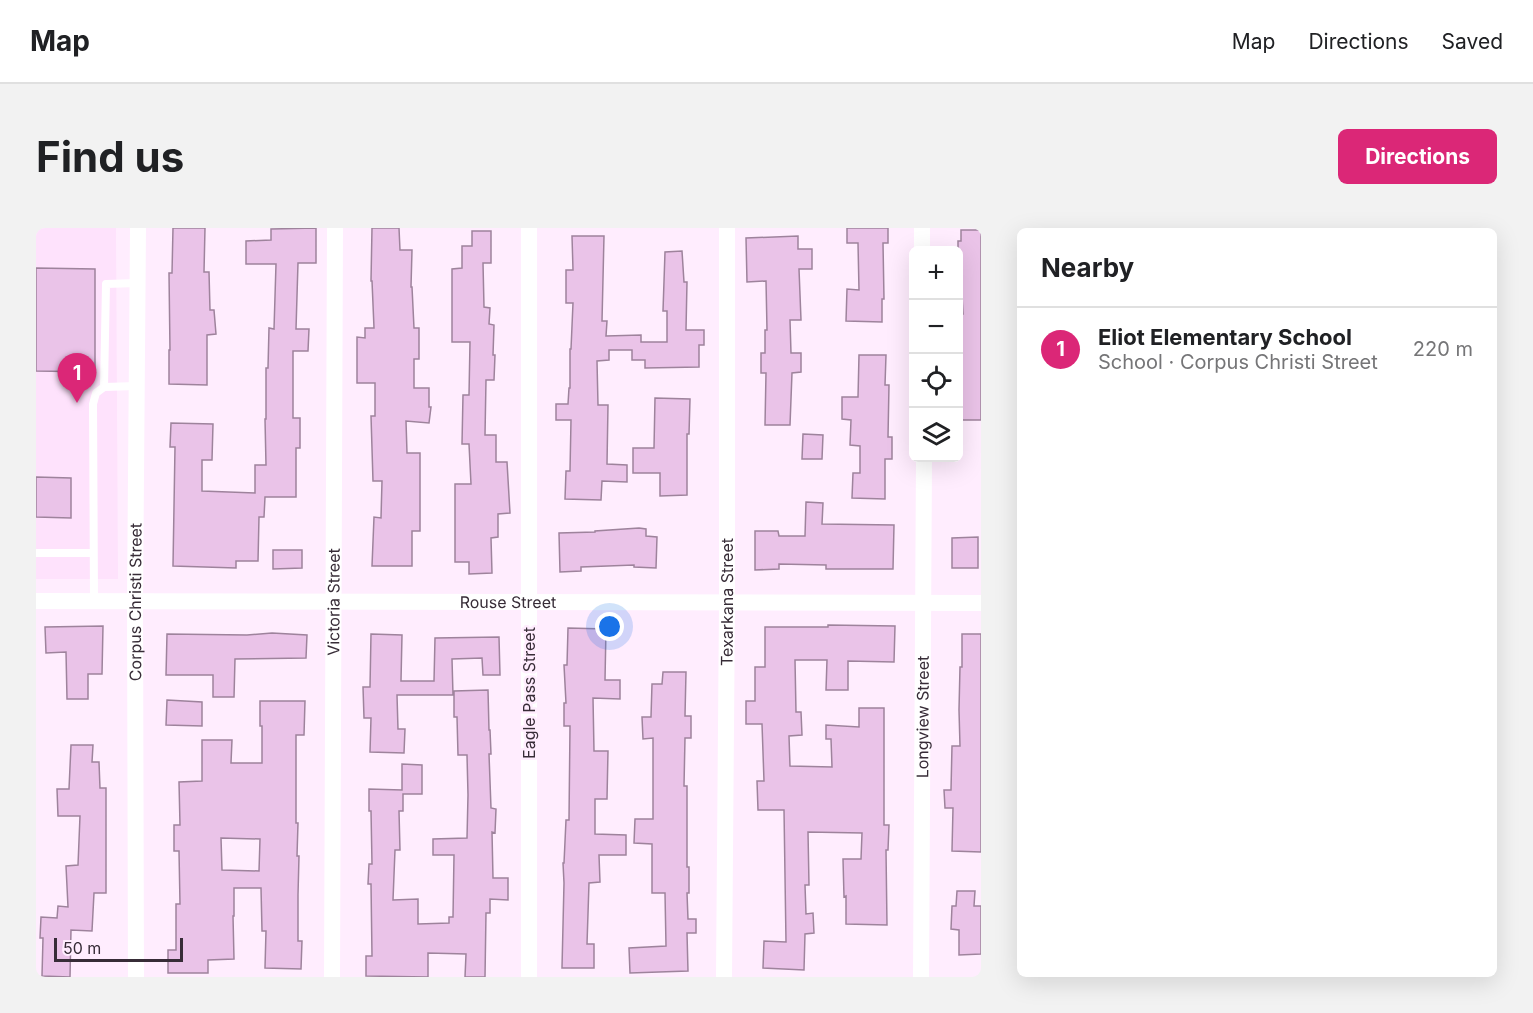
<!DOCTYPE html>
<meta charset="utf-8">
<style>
body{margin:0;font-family:Inter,sans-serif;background:#f2f2f2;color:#202124}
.controls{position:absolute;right:18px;top:18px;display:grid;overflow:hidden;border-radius:9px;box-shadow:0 6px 24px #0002}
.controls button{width:54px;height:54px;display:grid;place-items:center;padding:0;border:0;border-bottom:2px solid #e0e0e0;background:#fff;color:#202124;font:30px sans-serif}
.scale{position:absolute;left:18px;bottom:15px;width:129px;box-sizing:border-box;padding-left:6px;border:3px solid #372c37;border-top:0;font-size:16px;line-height:21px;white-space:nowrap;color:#372c37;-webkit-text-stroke:4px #ffedfe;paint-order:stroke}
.you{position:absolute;left:574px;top:399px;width:21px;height:21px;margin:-15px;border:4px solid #fff;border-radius:50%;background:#1a73e8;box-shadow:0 0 0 9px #1a73e833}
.badge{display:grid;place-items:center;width:39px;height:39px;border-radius:50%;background:#db2777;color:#fff;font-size:20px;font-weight:700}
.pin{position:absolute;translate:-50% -50px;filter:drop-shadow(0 2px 3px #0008)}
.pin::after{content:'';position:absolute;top:32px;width:21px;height:18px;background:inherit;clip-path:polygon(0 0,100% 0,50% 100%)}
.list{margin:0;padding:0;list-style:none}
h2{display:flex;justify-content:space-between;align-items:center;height:78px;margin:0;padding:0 24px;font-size:26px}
h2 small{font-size:20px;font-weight:400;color:#757577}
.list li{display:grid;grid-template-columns:39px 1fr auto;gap:18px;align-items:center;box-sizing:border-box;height:84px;padding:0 24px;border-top:2px solid #e0e0e0}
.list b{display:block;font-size:22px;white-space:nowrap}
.list p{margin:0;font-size:20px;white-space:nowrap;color:#757577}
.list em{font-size:20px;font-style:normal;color:#757577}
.icon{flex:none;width:33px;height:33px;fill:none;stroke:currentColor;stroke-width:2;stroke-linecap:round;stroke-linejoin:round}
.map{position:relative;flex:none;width:945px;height:749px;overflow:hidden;border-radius:9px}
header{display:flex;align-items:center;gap:36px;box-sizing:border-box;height:84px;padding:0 30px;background:#fff;border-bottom:2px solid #e0e0e0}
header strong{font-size:28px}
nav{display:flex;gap:33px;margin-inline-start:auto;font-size:21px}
.intro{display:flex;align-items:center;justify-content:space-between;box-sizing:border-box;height:144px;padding:0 36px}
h1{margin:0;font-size:42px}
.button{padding:15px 27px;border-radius:9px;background:#db2777;color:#fff;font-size:21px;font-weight:700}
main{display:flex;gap:36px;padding:0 36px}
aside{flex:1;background:#fff;border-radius:9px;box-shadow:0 6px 24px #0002}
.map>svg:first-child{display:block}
</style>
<header>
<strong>Map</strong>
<nav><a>Map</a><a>Directions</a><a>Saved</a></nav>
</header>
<div class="intro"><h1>Find us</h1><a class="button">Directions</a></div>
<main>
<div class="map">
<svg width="945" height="749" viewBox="0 0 945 749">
<rect width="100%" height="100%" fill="#ffedfe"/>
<path fill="#fee2fc" d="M0 0H80L82 351H0Z"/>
<path fill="#eac3e8" stroke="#9e839c" stroke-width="1.5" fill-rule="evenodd" d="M137 0H169L168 44H173L174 82H178L180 106 171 107V157L133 156V122H134L133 45H136Z
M280 0V35H262L260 101H273L272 123H257V190H264V220H260V269H229L228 289H223L222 333H200V340L137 338 139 219H134L135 195 177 196 176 232H166V263L219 265V237H230L229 191H230V140H232L233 100 238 101 240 36H210V13L235 12V1Z
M336 0H363L364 22H376L375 59H376L378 100H383V131H378V160H393V179H395L393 195 370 193 371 225H384V303H376V338H336L338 289 345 290 346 253H337L335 188H339V155H321V109L329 110V100H338L336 53H335Z
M811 0H852V15H847L848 71H846V94L810 93 811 61 823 62 822 15H811Z
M925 2H945V192H922L923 86H927L924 33H922V13H925Z
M436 3H455V35H447L448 79 454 80 453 96 458 97 457 127H459L458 152H450L449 207H460V234H471L474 285 462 286V309L455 310 456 345 433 346V334H419V256H435L433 216H426L427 167H433L434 114H416V41L426 40V18H436Z
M536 8H568L566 93H571L570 108 605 107V114H631V83H627L629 24 646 23 648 54H651L650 102H668V117H663V139L609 140V132H596V122H573V132L561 133 562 177H572L571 236 591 237V254L566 253 565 272 529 271 530 243H534L535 192H520V176H532L533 160H534V121H535L537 75H530V42H537Z
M762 8V21H776V41H763L765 92H754L755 125H765V144L756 145 754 197H729L730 145H725V125H729V102H731L730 53 711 54 710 10Z
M0 40 59 41V144L0 143Z
M823 127H850L849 157H853L852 209H856V231H849V271L816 270 817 245H824V218L814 217 815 192 806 191V169H822Z
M619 170 654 171 653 206H651V267L624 268V245H597V220H618Z
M767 206 787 207 786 231H766Z
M0 249 35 250V290L0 289Z
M770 274 787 275 786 296 858 297 857 341H790V337L743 336V341L719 342V303H742L743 308H769Z
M603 300 610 301V308L621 309 620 340 598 339V337L545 339V343L524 344 523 305 559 304V303Z
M942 309V340H916V310Z
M237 322H266V340L237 341Z
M792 397 859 398 858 434 812 433V462H790L791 432H759L760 484H765L766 507 753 508 754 538 796 539 795 511H790V497L823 499V480H848V597H853L852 622H850L851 697 810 696V668L808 669 807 631H825L826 605 772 604 773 657H769L770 686 777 685 778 705 769 706 768 742 727 740 728 713 750 714 748 582H722L721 553H728L726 496H710V473H719V439H729V399H792Z
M67 398 66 446H52V471H31L30 424 10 425 9 399Z
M532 400 570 401 569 452H584V471L557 470 558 523H572L571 571H559V606L590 607V627H563L564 654 553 655 551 716H558V740H526L528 655 527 635H528L530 592H533L534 498H528V475H530L528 437H531Z
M236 405 271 407 270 430 199 431 198 469H177V447H130L131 406 211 407Z
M335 406 366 407 365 453H398L399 410 463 409 464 447H447L446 430 416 431 417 467H361L362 501H369L368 525 334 524 335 490H328L327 459H334Z
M926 406H945V624L916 623 917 580H909L908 562H915L916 518H924L923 482 924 439H926Z
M627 444H650L649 488H655V510H649L648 558H651V639H653V665H651L652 691H660V705H651L652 743 594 745 593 720 630 718 629 665H616V616L598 615 599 591H617V510L607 511 606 489H615L616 456H626Z
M452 462 453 502H454L455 526H453L455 580 460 581 459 605 456 604 457 650H472V672L454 671V685H450L449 749H429L430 726 392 725V749L330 748V728H336L335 656H332L333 636H336L335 583H333V561L366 562V536L386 537V566H367V583H363L364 622H359L357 672 382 671V696L413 695V689H417L418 627H397V611L431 610 432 567 431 527H422L421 489H418V463Z
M131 472 166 474V498L130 497Z
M224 473H269L268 507H260V595H262L261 628H263L262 667V713H266L265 741 229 740 230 703H226L225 660H198V688H197L198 731 172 732V745H132V722H140V676H144L143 623H138V597H144L143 554 166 553V512H196L195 535H226V498H224ZM185 610 224 611 223 643 186 642Z
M35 517H57L56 534H63L64 560H70V665H58L56 703 35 702 34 749 6 748 7 710H4L5 689 21 690 22 678 32 679 30 638 42 637 44 588H22L21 561H33Z
M921 663H939L938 678H945V726L923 727V702L915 701 916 678H920Z"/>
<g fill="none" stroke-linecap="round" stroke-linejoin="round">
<path stroke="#fff" stroke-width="8" d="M68 159 70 56 101 55
M0 325H57
M58 373 57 176 60 165 68 159 101 158"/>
<g stroke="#fff" stroke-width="16">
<path d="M886 0V22"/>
<path id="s1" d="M0 373 945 375"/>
<path id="s2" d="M100 749 99 373 102 0"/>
<path id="s3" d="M296 749 299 0"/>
<path d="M493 749V0"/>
<path id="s4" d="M688 749 691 375V0"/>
<path id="s5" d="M885 749 888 230"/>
</g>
</g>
<g text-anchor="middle" stroke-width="5" stroke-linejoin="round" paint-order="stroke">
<g font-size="16" fill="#372c37" stroke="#ffedfe">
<text dy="6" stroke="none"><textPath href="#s2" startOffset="375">Corpus Christi Street</textPath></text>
<text dy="6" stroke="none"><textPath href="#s3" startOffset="375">Victoria Street</textPath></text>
<text dy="6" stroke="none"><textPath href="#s1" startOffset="472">Rouse Street</textPath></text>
<text dy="6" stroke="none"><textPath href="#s4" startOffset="375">Texarkana Street</textPath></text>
<text transform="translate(493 465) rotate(-90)" y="6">Eagle Pass Street</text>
<text dy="6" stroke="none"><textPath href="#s5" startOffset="260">Longview Street</textPath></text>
</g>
</g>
</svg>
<div class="controls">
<button>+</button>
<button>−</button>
<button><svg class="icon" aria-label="locate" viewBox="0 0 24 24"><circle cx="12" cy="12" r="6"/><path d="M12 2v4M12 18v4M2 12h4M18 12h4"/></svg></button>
<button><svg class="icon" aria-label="layers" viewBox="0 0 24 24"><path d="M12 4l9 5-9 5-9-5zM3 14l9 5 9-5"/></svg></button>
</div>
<div class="scale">50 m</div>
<div class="you"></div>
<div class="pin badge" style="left:41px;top:175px">1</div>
</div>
<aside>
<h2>Nearby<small></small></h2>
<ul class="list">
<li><span class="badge">1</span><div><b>Eliot Elementary School</b><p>School · Corpus Christi Street</p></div><em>220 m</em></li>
</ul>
</aside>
</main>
